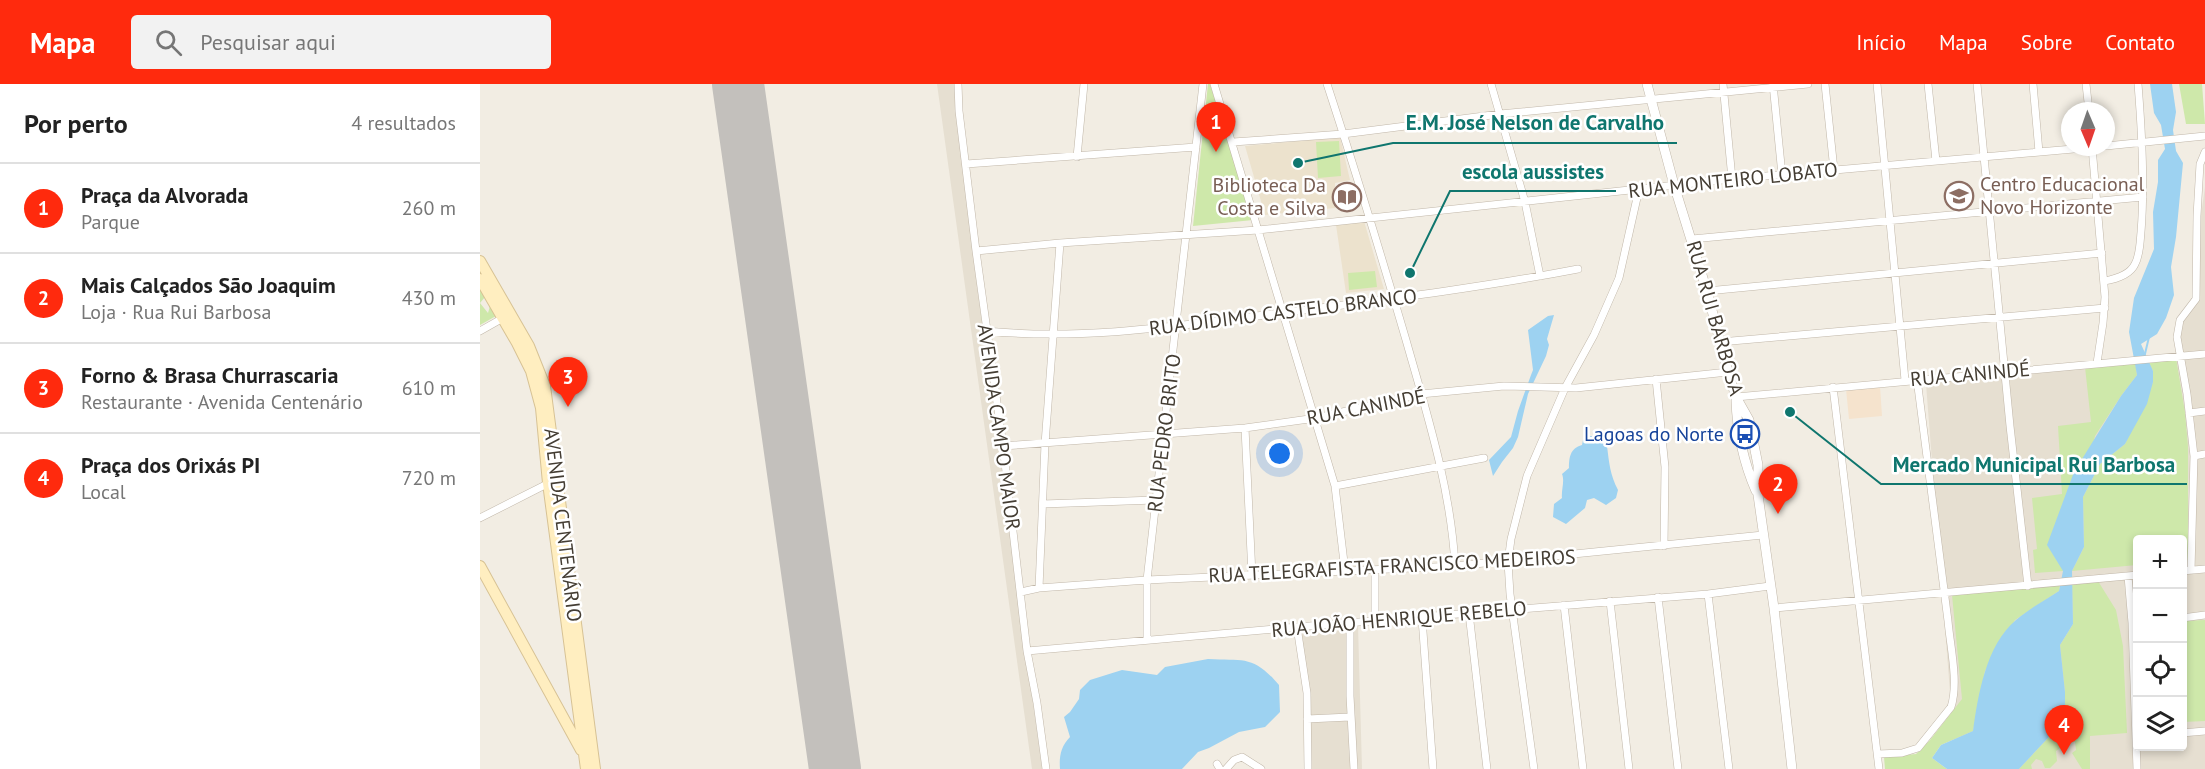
<!DOCTYPE html>
<html lang="pt">
<meta charset="utf-8">
<style>
body{margin:0;font-family:"PT Sans",sans-serif;background:#f2f2f2;color:#222}
.controls{position:absolute;right:18px;bottom:18px;display:grid;overflow:hidden;border-radius:6px;box-shadow:0 3px 9px #0003}
.controls button{width:54px;height:54px;display:grid;place-items:center;padding:0;border:0;border-bottom:2px solid #e0e0e0;background:#fff;color:#222;font:30px sans-serif}
.compass{position:absolute;left:1581px;top:18px;width:54px;height:54px;border-radius:50%;background:#fff;box-shadow:0 3px 9px #0003;rotate:178deg}
.you{position:absolute;left:800px;top:370px;width:21px;height:21px;margin:-15px;border:4px solid #fff;border-radius:50%;background:#1a73e8;box-shadow:0 0 0 9px #1a73e833}
.badge{display:grid;place-items:center;width:39px;height:39px;border-radius:50%;background:#ff2a0d;color:#fff;font-size:20px;font-weight:700}
.pin{position:absolute;translate:-50% -50px;filter:drop-shadow(0 2px 3px #0008)}
.pin::after{content:'';position:absolute;top:32px;width:21px;height:18px;background:inherit;clip-path:polygon(0 0,100% 0,50% 100%)}
.list{margin:0;padding:0;list-style:none}
h2{display:flex;justify-content:space-between;align-items:center;height:78px;margin:0;padding:0 24px;font-size:26px}
h2 small{font-size:20px;font-weight:400;color:#767676}
.list li{display:grid;grid-template-columns:39px 1fr auto;gap:18px;align-items:center;box-sizing:border-box;height:90px;padding:0 24px;border-top:2px solid #e0e0e0}
.list b{display:block;font-size:22px;white-space:nowrap}
.list p{margin:0;font-size:20px;white-space:nowrap;color:#767676}
.list em{font-size:20px;font-style:normal;color:#767676}
.icon{flex:none;width:33px;height:33px;fill:none;stroke:currentColor;stroke-width:2;stroke-linecap:round;stroke-linejoin:round}
.map{position:relative;flex:none;width:1725px;height:685px;overflow:hidden}
header{display:flex;align-items:center;gap:36px;box-sizing:border-box;height:84px;padding:0 30px;background:#ff2a0d;color:#fff}
header strong{font-size:28px}
nav{display:flex;gap:33px;margin-inline-start:auto;font-size:21px}
.search{width:420px;height:54px;background:#f2f2f2;display:flex;align-items:center;gap:15px;box-sizing:border-box;padding:0 21px;border-radius:6px;color:#767676;font-size:22px}
main{display:flex}
aside{flex:1;background:#fff}
.map>svg:first-child{display:block}
</style>
<header>
<strong>Mapa</strong>
<div class="search"><svg class="icon" aria-label="search" viewBox="0 0 24 24"><circle cx="10" cy="10" r="6"/><path d="M15 15l6 6"/></svg>Pesquisar aqui</div>
<nav><a>Início</a><a>Mapa</a><a>Sobre</a><a>Contato</a></nav>
</header>
<main>
<aside>
<h2>Por perto<small>4 resultados</small></h2>
<ul class="list">
<li><span class="badge">1</span><div><b>Praça da Alvorada</b><p>Parque</p></div><em>260 m</em></li>
<li><span class="badge">2</span><div><b>Mais Calçados São Joaquim</b><p>Loja · Rua Rui Barbosa</p></div><em>430 m</em></li>
<li><span class="badge">3</span><div><b>Forno &amp; Brasa Churrascaria</b><p>Restaurante · Avenida Centenário</p></div><em>610 m</em></li>
<li><span class="badge">4</span><div><b>Praça dos Orixás PI</b><p>Local</p></div><em>720 m</em></li>
</ul>
</aside>
<div class="map">
<svg width="1725" height="685" viewBox="0 0 1725 685">
<rect width="100%" height="100%" fill="#f2ede3"/>
<path fill="#e6dfd1" fill-rule="evenodd" d="M457 0H474L495 186 562 685H552Z
M1725 103V685H1476L1446 300 1617 279 1699 271 1700 236 1716 215 1717 160ZM1658 455H1702V662H1658Z
M878 541 882 685H829V613L821 576 822 545Z"/>
<path fill="#f5e3cd" d="M1400 302 1402 332 1369 335 1366 305Z"/>
<path fill="#ece2cd" d="M860 53 870 96 855 99V124L785 131 765 62Z
M884 137 904 205 866 209 856 141Z"/>
<path fill="#cee8aa" d="M728 0H730L773 136 713 142Z
M1699 0H1722L1725 40H1706Z
M859 57 861 92 838 94 836 58Z
M895 187 897 203 869 206 868 189Z
M0 204 5 213 0 219 8 229 10 222 16 232 0 241Z
M1696 274 1705 328 1708 363V476L1703 477 1702 455H1658L1657 481 1592 487 1604 463 1603 413 1620 380 1645 360 1673 298V287L1667 276Z
M1655 277 1657 291 1641 312 1615 352 1583 487 1555 489 1553 466 1557 465 1552 414 1582 410 1578 342 1611 338 1605 283Z
M1618 497 1636 526 1643 562 1647 649 1610 652V685H1602L1592 669 1596 666 1595 658 1590 657 1576 667 1577 677 1570 684H1565L1562 677 1556 675 1551 681 1552 685H1539L1568 654 1585 630V608L1580 561 1593 540 1592 501Z
M1580 501 1579 507 1535 536 1505 587 1493 647 1461 661 1452 674 1467 685H1405L1404 673 1436 670 1450 656 1482 615 1472 511Z
M1725 536V637L1703 638 1702 537Z"/>
<path fill="#9dd2f1" d="M1670 0H1692L1696 28 1693 46 1696 67 1703 79 1696 153 1691 183 1694 211 1686 234 1677 250 1661 260 1673 287V298L1667 320 1645 360 1620 380 1603 413 1604 463 1592 487 1593 540 1580 561 1585 608V630L1568 654 1539 685H1467L1452 674 1461 661 1493 647C1498 611 1506 561 1536 536 1549 525 1565 516 1579 507L1583 487 1567 461 1594 388 1641 312 1657 291 1649 248 1654 214 1674 165 1673 128 1678 98V76L1685 65 1681 41 1674 29Z
M1074 231 1067 255 1069 261 1066 272 1048 310 1038 353 1033 364 1022 378 1013 392 1009 376 1031 353 1038 327 1051 291 1053 286 1048 246 1068 232Z
M1111 352 1127 362C1129 378 1130 391 1138 406L1136 414 1126 421 1114 414 1107 416 1105 424 1086 440 1073 433 1074 420 1082 414C1081 407 1085 397 1082 390L1089 384C1089 374 1090 364 1102 361L1103 356Z
M728 575C765 577 773 571 799 601L800 628 785 643 759 648 729 664 718 668 702 685H580C579 672 581 662 590 653L584 633 590 628 599 615 600 606 610 596 642 586 677 591 685 583Z"/>
<g fill="none" stroke-linecap="round" stroke-linejoin="round">
<path stroke="#9dd2f1" stroke-width="2" d="M1664 274 1669 253"/>
<path stroke="#c3c0bc" stroke-width="52" d="M258 0 355 685"/>
<g stroke="#c1b7a9" stroke-width="8">
<path id="minor" d="M478 0 479 27 496 167 523 362 547 567 557 619 566 685
M734 0 855 402 865 487
M847 0C875 85 901 171 926 256 947 330 971 405 975 482
M1011 0 1045 118 1060 192
M1243 0 1252 95
M1293 0 1302 91
M1345 0 1354 86
M1397 0 1425 296
M1448 0 1456 77
M1497 0 1530 342 1548 502
M1553 0 1559 68
M1606 0 1609 27
M753 58 863 50 1020 30 1328 0
M1626 62 1725 52
M1612 63 1625 213 1623 239 1617 279
M597 73 604 0
M486 80 716 63
M1212 155 1663 113
M496 167 580 159 778 146 1252 95 1616 63
M1624 197C1636 195 1650 191 1655 180 1660 171 1660 158 1661 148 1665 99 1662 49 1658 0
M1227 207 1622 169
M0 247 23 234
M506 247C604 257 704 241 801 229 901 216 999 204 1098 185
M1240 258 1625 224
M1176 295 1185 383 1184 462
M1353 303 1399 685
M1256 313 1725 270
M1709 329 1725 327
M765 344 772 491
M523 362 765 344 836 334 941 310 1024 302 1096 304 1248 288
M1714 372 1725 370
M855 402 1004 374
M563 420 675 416
M0 434 69 399
M895 486V536
M1711 486 1714 372 1707 310 1697 253 1700 236 1716 215 1717 132 1720 80 1725 68
M1702 487 1725 485
M1648 492 1652 539 1657 685
M559 504 565 360 580 159
M541 508 559 504 667 496 975 482 1283 451
M1228 510 1249 685
M1178 513 1198 685
M1130 517 1149 685
M1084 521 1103 685
M1294 524 1658 491
M989 529 1007 685
M942 534 953 685
M1702 534 1725 531
M870 538V612L874 685
M817 543 827 609 828 685
M667 556V496L723 0
M547 567 817 543 1228 510 1290 502
M827 635 870 633
M1702 649 1725 647
M1398 670 1422 669 1438 664 1471 623C1479 599 1470 561 1468 537 1458 456 1448 375 1437 295
M737 680 740 685
M746 685 754 676 762 673 781 685
M1054 685 1030 510 1028 478 1031 455 1047 392 1085 304 1114 251 1139 194 1159 105"/>
</g>
<g stroke="#c1b7a9" stroke-width="10">
<path id="tertiary" d="M1167 0 1194 101 1227 207 1248 288 1256 313 1269 336 1278 381V411L1294 524 1312 685
M1256 316C1257 348 1263 377 1276 407"/>
</g>
<g stroke="#d7c294" stroke-width="12">
<path id="secondary" d="M0 177 49 262 65 302 115 685
M0 195 37 259 51 287 61 324 68 399 106 685
M0 482 101 666"/>
</g>
<use href="#minor" stroke="#fff" stroke-width="7"/>
<use href="#tertiary" stroke="#fff" stroke-width="9"/>
<use href="#secondary" stroke="#ffeec0" stroke-width="10"/>
</g>
<defs>
<g id="school-ring" transform="scale(1.5)"><circle r="9.5" fill="#fff" stroke="#8d6e63" stroke-width="1.5"/><path d="M0-5L7-2L0 1L-7-2ZM-4 1L0 2.5L4 1V4Q0 6-4 4Z" fill="#8d6e63"/></g>
<g id="library-ring" transform="scale(1.5)"><circle r="9.5" fill="#fff" stroke="#8d6e63" stroke-width="1.5"/><path d="M-6-4Q-3-5.5-.7-3.5V5Q-3 3-6 4ZM6-4Q3-5.5 .7-3.5V5Q3 3 6 4Z" fill="#8d6e63"/></g>
<g id="bus-ring" transform="scale(1.5)"><circle r="9.5" fill="#fff" stroke="#1a4fb4" stroke-width="1.5"/><path d="M-5-6H5V4H4V6H2V4H-2V6H-4V4H-5ZM-3.5-4V0h7V-4ZM-3.5 1.2v1.5H-2V1.2ZM2 1.2v1.5H3.5V1.2Z" fill="#1a4fb4"/></g>
</defs>
<g fill-rule="evenodd">
<use href="#school-ring" x="1479" y="112"/>
<use href="#library-ring" x="867" y="113"/>
<use href="#bus-ring" x="1265" y="350"/>
</g>
<g text-anchor="middle" stroke-width="5" stroke-linejoin="round" paint-order="stroke">
<g font-size="20" fill="#443d33" stroke="#fff">
<text transform="translate(1253 96) rotate(-6)" y="7">RUA MONTEIRO LOBATO</text>
<text transform="translate(803 228) rotate(-7)" y="7">RUA DÍDIMO CASTELO BRANCO</text>
<text transform="translate(1235 234) rotate(74)" y="7">RUA RUI BARBOSA</text>
<text transform="translate(1490 290) rotate(-5)" y="7">RUA CANINDÉ</text>
<text transform="translate(886 323) rotate(-11)" y="7">RUA CANINDÉ</text>
<text transform="translate(519 343) rotate(82)" y="7">AVENIDA CAMPO MAIOR</text>
<text transform="translate(684 349) rotate(-83)" y="7">RUA PEDRO BRITO</text>
<text transform="translate(83 441) rotate(83)" y="7">AVENIDA CENTENÁRIO</text>
<text transform="translate(912 482) rotate(-3)" y="7">RUA TELEGRAFISTA FRANCISCO MEDEIROS</text>
<text transform="translate(919 535) rotate(-5)" y="7">RUA JOÃO HENRIQUE REBELO</text>
</g>
<g font-size="20" fill="#785e54" stroke="#fff" text-anchor="start">
<text x="1500" y="107">Centro Educacional<tspan x="1500" dy="23">Novo Horizonte</tspan></text>
<text x="846" y="108" text-anchor="end">Biblioteca Da<tspan x="846" dy="23">Costa e Silva</tspan></text>
</g>
<g font-size="20" fill="#164399" stroke="#fff" text-anchor="end">
<text x="1244" y="357">Lagoas do Norte</text>
</g>
</g>
<path fill="none" stroke="#0f766e" stroke-width="2" d="M818 79L913 59H1197M930 189L970 107H1136M1310 328L1401 400H1707"/>
<g fill="#0f766e" stroke="#fff" stroke-width="2">
<circle cx="818" cy="79" r="6"/>
<circle cx="930" cy="189" r="6"/>
<circle cx="1310" cy="328" r="6"/>
</g>
<g font-size="21" text-anchor="middle" font-weight="bold" fill="#0f766e" stroke="#fff" stroke-width="5" stroke-linejoin="round" paint-order="stroke">
<text x="1055" y="46">E.M. José Nelson de Carvalho</text>
<text x="1053" y="95">escola aussistes</text>
<text x="1554" y="388">Mercado Municipal Rui Barbosa</text>
</g>
</svg>
<div class="controls">
<button>+</button>
<button>−</button>
<button><svg class="icon" aria-label="locate" viewBox="0 0 24 24"><circle cx="12" cy="12" r="6"/><path d="M12 2v4M12 18v4M2 12h4M18 12h4"/></svg></button>
<button><svg class="icon" aria-label="layers" viewBox="0 0 24 24"><path d="M12 4l9 5-9 5-9-5zM3 14l9 5 9-5"/></svg></button>
</div>
<svg class="compass" viewBox="-18 -18 36 36"><path d="M0-13l5 13h-10z" fill="#e53935"/><path d="M0 13l5-13h-10z" fill="#767676"/></svg>
<div class="you"></div>
<div class="pin badge" style="left:736px;top:68px">1</div>
<div class="pin badge" style="left:1298px;top:430px">2</div>
<div class="pin badge" style="left:88px;top:323px">3</div>
<div class="pin badge" style="left:1584px;top:671px">4</div>
</div>
</main>
